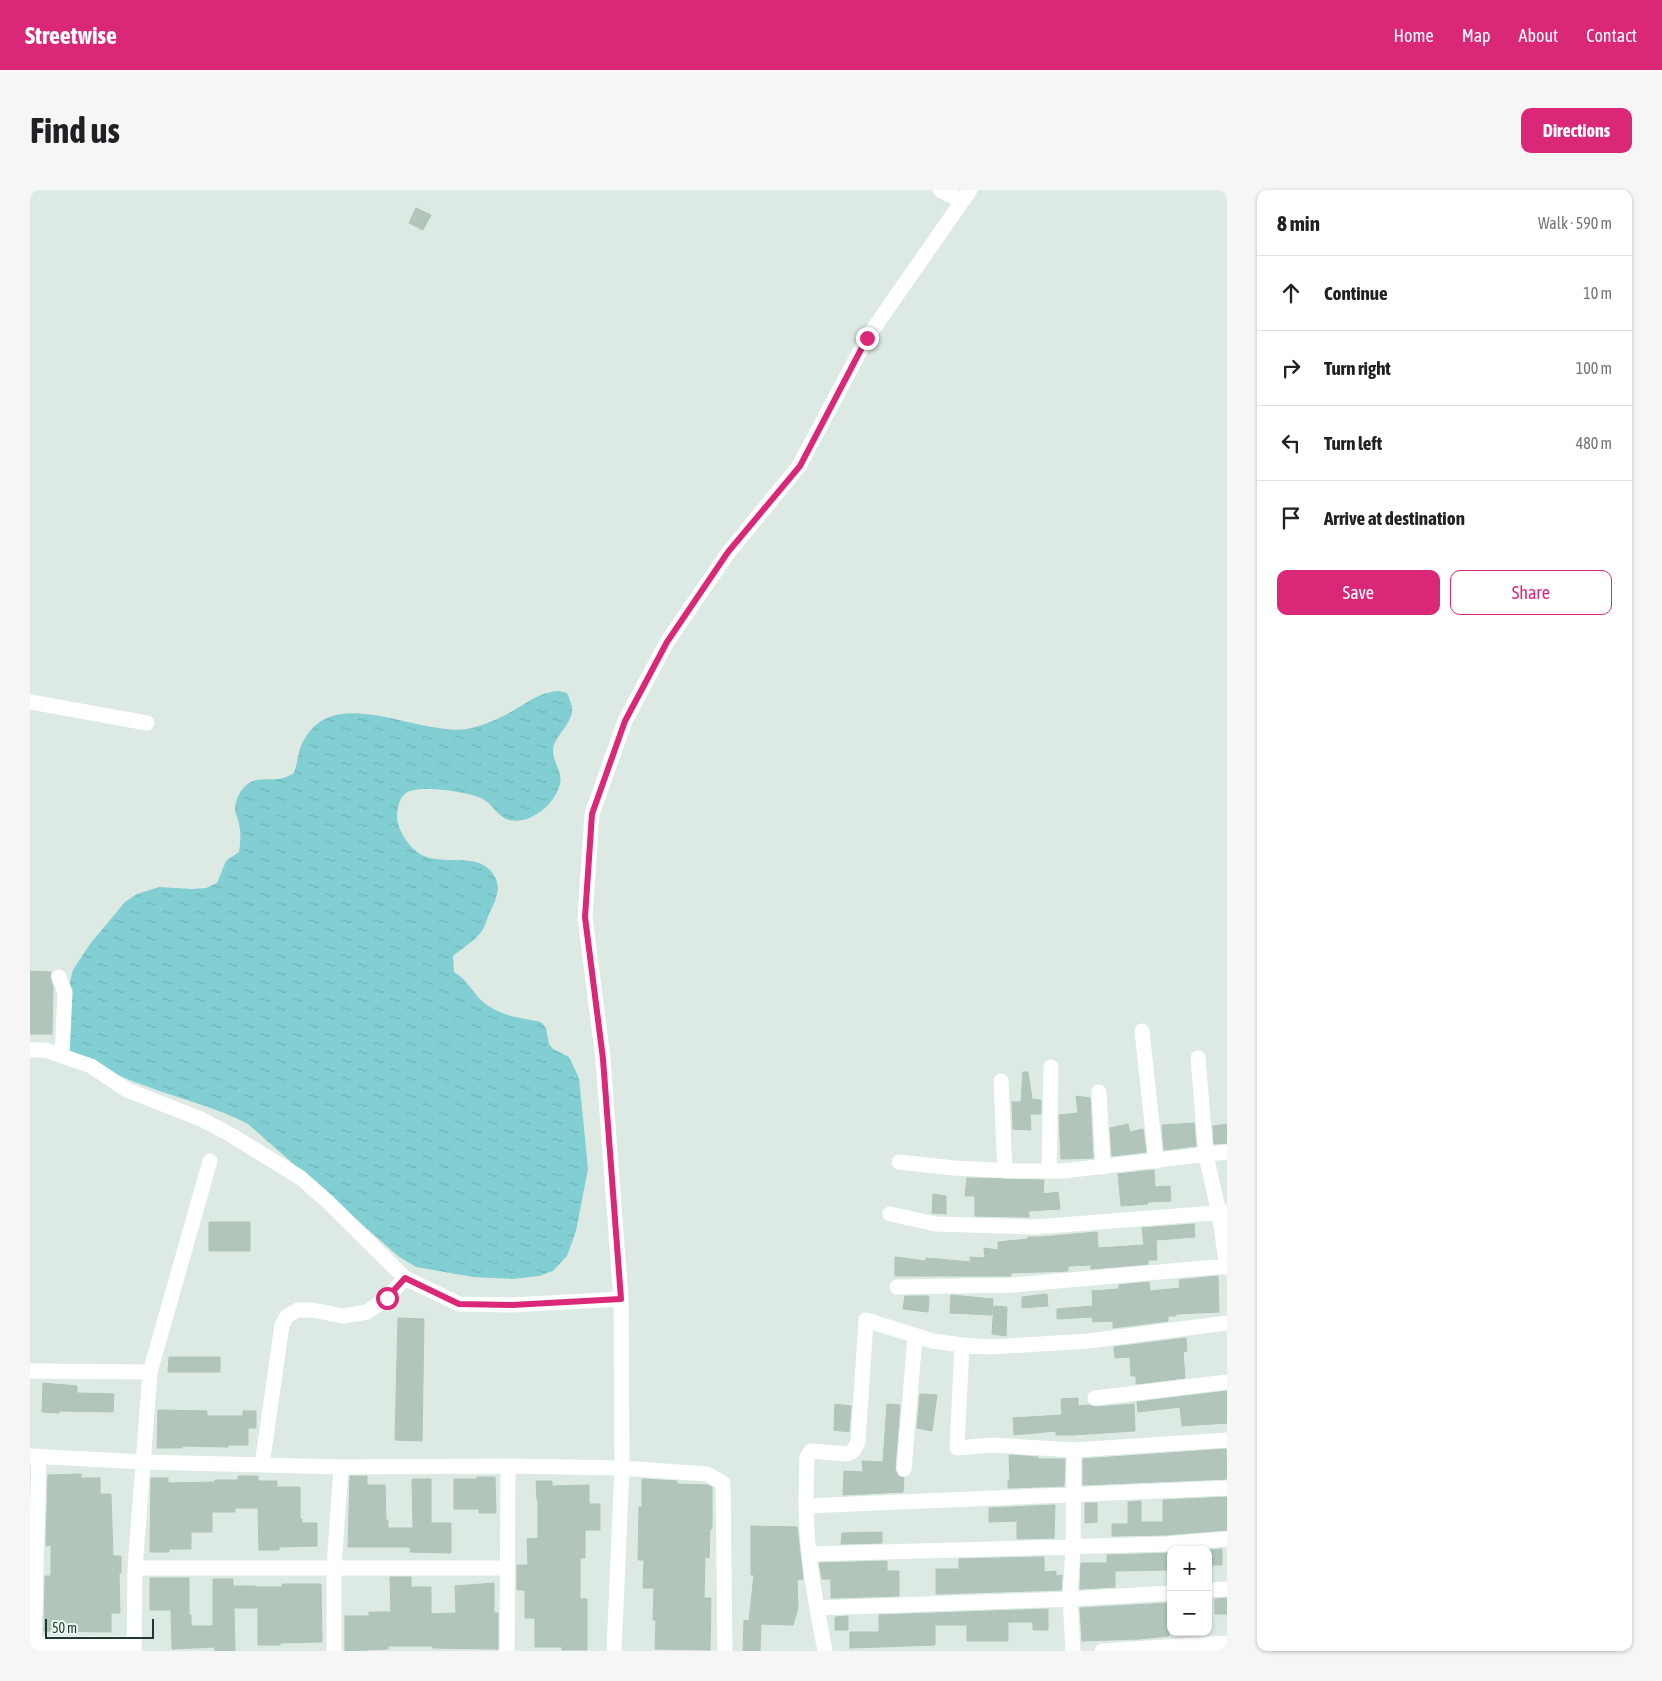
<!DOCTYPE html>
<meta charset="utf-8">
<style>
body{margin:0;font-family:"Asap Condensed",sans-serif;background:#f6f6f6;color:#202124}
.controls{position:absolute;right:15px;bottom:15px;display:grid;overflow:hidden;border-radius:10px;box-shadow:0 1px 4px #0004}
.controls button{width:45px;height:45px;display:grid;place-items:center;padding:0;border:0;border-bottom:1px solid #e0e0e0;background:#fff;color:#202124;font:25px sans-serif}
.scale{position:absolute;left:15px;bottom:12px;width:109px;box-sizing:border-box;padding-left:5px;border:2px solid #1e3a2f;border-top:0;font-size:14px;line-height:18px;white-space:nowrap;color:#1e3a2f;-webkit-text-stroke:4px #edf7f1;paint-order:stroke}
.stop{position:absolute;width:15px;height:15px;margin:-11px;border:4px solid #db2777;border-radius:50%;background:#fff}
.stop.end{background:#db2777;border-color:#fff;box-shadow:0 1px 5px #0008}
.list{margin:0;padding:0;list-style:none}
h2{display:flex;justify-content:space-between;align-items:center;height:65px;margin:0;padding:0 20px;font-size:21px}
h2 small{font-size:16px;font-weight:400;color:#757577}
.list li{display:grid;grid-template-columns:32px 1fr auto;gap:15px;align-items:center;box-sizing:border-box;height:75px;padding:0 20px;border-top:1px solid #e0e0e0}
.list b{display:block;font-size:19px;white-space:nowrap}
.list em{font-size:16px;font-style:normal;color:#757577}
.actions{display:flex;gap:10px;padding:15px 20px}
.actions a{flex:1;padding:11px 0;border:1px solid #db2777;border-radius:10px;text-align:center;font-size:18px;color:#db2777}
.actions .main{background:#db2777;color:#fff}
.icon{flex:none;width:28px;height:28px;fill:none;stroke:currentColor;stroke-width:2;stroke-linecap:round;stroke-linejoin:round}
.map{position:relative;flex:none;width:1197px;height:1461px;overflow:hidden;border-radius:10px}
header{display:flex;align-items:center;gap:30px;box-sizing:border-box;height:70px;padding:0 25px;background:#db2777;color:#fff}
header strong{font-size:24px}
nav{display:flex;gap:28px;margin-inline-start:auto;font-size:18px}
.intro{display:flex;align-items:center;justify-content:space-between;box-sizing:border-box;height:120px;padding:0 30px}
h1{margin:0;font-size:35px}
.button{padding:12px 22px;border-radius:10px;background:#db2777;color:#fff;font-size:18px;font-weight:700}
main{display:flex;gap:30px;padding:0 30px}
aside{flex:1;background:#fff;border-radius:10px;box-shadow:0 1px 4px #0004}
.map>svg:first-child{display:block}
</style>
<header>
<strong>Streetwise</strong>
<nav><a>Home</a><a>Map</a><a>About</a><a>Contact</a></nav>
</header>
<div class="intro"><h1>Find us</h1><a class="button">Directions</a></div>
<main>
<div class="map">
<svg width="1197" height="1461" viewBox="0 0 1197 1461">
<defs>
<pattern id="water-ripples" width="26" height="14" patternUnits="userSpaceOnUse" patternTransform="scale(1.25)"><rect width="26" height="14" fill="#81cfd3"/><path d="M2 4q2-2 4 0t4 0M15 11q2-2 4 0t4 0" fill="none" stroke="#6fb2b5"/></pattern>
</defs>
<rect width="100%" height="100%" fill="#ddeae3"/>
<path fill="url(#water-ripples)" d="M529 501 537 503C539 507 541 513 542 517 544 534 523 546 523 561 523 572 533 583 530 594 525 614 501 635 479 630 469 628 462 614 453 609 440 602 388 594 376 603 369 608 367 619 367 627 368 641 379 657 390 664 404 673 430 668 446 672 458 675 468 686 468 699 467 708 463 716 459 724 457 729 455 736 452 741 445 751 432 758 423 766L424 782C437 789 442 802 453 812 470 826 491 828 511 832L516 838 519 854 523 859 539 867 549 888 558 979 546 1041 537 1066 523 1081 509 1086 483 1089 443 1087 409 1081 386 1077 368 1066 218 934C186 917 150 909 116 896 89 887 64 873 38 863L35 811 43 780 60 754 95 712 107 704 129 697 162 699 176 698 187 693 196 671 209 662C211 651 211 640 208 630 207 626 205 623 205 619 206 606 214 592 227 590 242 588 250 592 264 583 268 572 268 559 274 550 306 491 393 550 442 538 458 534 477 525 491 516 504 508 513 502 529 501Z"/>
<path fill="#b2c5bb" stroke="#afc4b9" d="M386 18 401 25 393 40 379 33Z
M0 781 21 782 20 786 23 797 22 844H0Z
M993 882H998L1002 909 1011 910V924H1000L1001 940 983 939 982 912H991Z
M1046 906 1060 908 1063 968 1031 969 1029 925 1048 923Z
M1164 933 1166 956 1134 960 1132 935Z
M1098 934 1100 942 1113 939 1116 962 1082 966 1080 938Z
M1197 934V953L1184 954 1183 936Z
M1124 980 1125 997 1140 996 1141 1011 1117 1012 1118 1014 1091 1016 1088 984Z
M937 988 1014 990 1013 1004 1028 1002 1030 1019 999 1021V1027L945 1026V1006H935Z
M903 1004 916 1006V1024L902 1023Z
M179 1032H220V1061H179Z
M1164 1034 1165 1047 1126 1050 1127 1070H1118V1074L1061 1079V1075L1038 1076V1081L981 1083V1086H865V1067L896 1071V1068L940 1072V1067L955 1068 954 1058 968 1060V1052L998 1049V1047H1011L1067 1042 1068 1058 1114 1055 1112 1038Z
M1188 1086 1189 1122 1146 1124V1126H1138V1131L1083 1138V1131L1063 1132 1062 1127 1027 1129V1119L1063 1116 1062 1101 1089 1099V1095L1119 1092 1120 1101 1150 1098 1149 1090Z
M1017 1104 1018 1116 992 1118V1107Z
M921 1105 963 1109 962 1125 920 1123Z
M875 1106H899L898 1122 873 1119Z
M964 1116 977 1117 976 1146 962 1144Z
M368 1128 394 1129 392 1251 365 1250Z
M1156 1148 1157 1161 1153 1162 1155 1188 1106 1194V1186H1101L1100 1167 1085 1168 1084 1157Z
M139 1167H190V1182H138Z
M13 1193 47 1196V1203L84 1204 83 1222 29 1221V1223L12 1222Z
M1197 1201V1233L1152 1236 1150 1217 1108 1222 1107 1212Z
M890 1204 907 1205 902 1241 887 1238Z
M1048 1208V1216L1059 1215 1066 1217 1104 1214 1105 1241 1042 1245H1026V1241L984 1245 983 1228 1032 1225 1031 1209Z
M805 1214 821 1216 819 1242 804 1240Z
M857 1214 870 1215 865 1279 868 1286 874 1288 873 1302 813 1305 814 1281 833 1282 832 1271 853 1272Z
M128 1220 177 1221V1226H213V1221H226V1238H218V1255H198V1257L152 1256V1258H127Z
M1196 1259 1197 1289 1053 1295V1269Z
M979 1265 1008 1267V1269H1035L1034 1296 978 1298V1290H980Z
M51 1284V1288H70V1304H81L83 1366H91V1383H89L90 1423H81V1442L14 1441 15 1386H21V1355L16 1356 18 1285Z
M208 1286H228V1291H247V1297H270V1329H272V1333H287V1356L249 1357V1360H229L228 1318H205V1322H182V1342H161V1359H139V1362H120L121 1288H138V1293L185 1292V1290H208Z
M320 1286H337V1295H355L356 1330H358V1338H383L382 1289H401V1333H421V1363L380 1362V1357H318Z
M447 1287H465L466 1323H449V1319H424V1289H447Z
M612 1289 647 1291V1294L677 1295 682 1297V1339H680L679 1368 675 1367 674 1408H681L680 1460 625 1459 626 1430H623L624 1398H613L614 1370H608L609 1317H612Z
M506 1291H522V1296L559 1295V1314H570V1340H555V1368H550V1409H557V1460H532V1457H505V1428H495V1400H487V1375H498L497 1349 508 1348V1310H507Z
M1197 1307V1340L1135 1345 1082 1346V1334H1098V1312L1111 1311V1332H1133V1310Z
M1055 1313H1067V1332L1055 1333Z
M1025 1315 1024 1348 987 1349V1331L959 1332V1318Z
M721 1336 767 1337 773 1389 767 1390 768 1418 763 1435 731 1434 730 1461H713L714 1430 719 1431 724 1385H721Z
M852 1342V1353L811 1354 812 1343Z
M1192 1359V1375H1178V1360Z
M1141 1363V1380L1085 1381V1397L1050 1399 1051 1373H1077V1365Z
M1014 1367V1382L1026 1381V1386L1032 1385 1031 1400 906 1404V1379H929V1369Z
M857 1371V1381H869V1406L801 1408V1389H792L789 1373Z
M360 1387H381V1397H401V1424L426 1423 425 1396 464 1393V1423H468V1459L403 1458V1456H358V1459L315 1461V1426H339V1422H361Z
M120 1388H159V1425H161V1436H183V1389H203V1396H225V1397H252V1394H291L292 1452 250 1453V1455H228V1418H204L205 1461H185V1457L142 1459 141 1420H120Z
M1197 1408V1424H1185V1409Z
M1139 1413V1446L1109 1449 1052 1451 1050 1418Z
M1018 1419V1440H1003V1432H978V1451H937V1435H905V1455L820 1458V1442H849V1425Z
M818 1426V1440H805V1427Z"/>
<g fill="none" stroke-linecap="round" stroke-linejoin="round">
<path stroke="#fff" stroke-width="15" d="M910 0 932 11
M0 512 117 533
M29 787 35 802 32 866
M1112 841 1126 971
M0 860H15L61 876 97 900 171 929 201 945 271 988 297 1011 375 1088 429 1114 482 1115 591 1109
M1168 868 1176 966 1189 1023 1197 1078
M971 891 975 981
M1069 902 1073 977
M869 972 924 978 986 981H1033L1197 962
M1019 981 1021 877
M860 1024 906 1034 1005 1037 1197 1022
M867 1097 984 1095 1197 1076
M932 1155 927 1258 963 1255 1044 1260 1197 1250
M0 1181 120 1182
M1065 1208 1197 1192
M0 1266 113 1272 311 1277 478 1276 592 1278 677 1284 693 1293 695 1461
M232 1275 252 1135 257 1126 268 1120H282L313 1126 337 1122 357 1108 375 1088
M874 1279 885 1146
M776 1316 1197 1298
M779 1364 1136 1354 1197 1349
M105 1378H478
M1178 1400 1197 1399
M787 1418 1040 1409 1141 1403
M0 1454H104
M4 1454 9 1266
M104 1461 105 1378 120 1182 180 971
M304 1461V1377L311 1277
M477 1461 478 1276
M584 1461 592 1278 591 1109 573 869 555 727 562 624 595 531 637 452 698 363 769 276 837 148 940 0
M795 1461C789 1429 782 1396 779 1363 775 1331 776 1299 777 1267L781 1261 817 1264 823 1261 828 1252 836 1130 903 1151 932 1155 961 1157 1058 1151 1197 1133
M1043 1461 1040 1409 1043 1357 1044 1260
M1072 1461 1197 1453"/>
</g>
<g fill="none" stroke-linecap="round" stroke-linejoin="round">
<path stroke="#db2777" stroke-width="6" d="M357 1108 375 1088 429 1114 482 1115 591 1109 573 869 555 727 562 624 595 531 637 452 698 362 770 276 837 148"/>
</g>
</svg>
<div class="controls">
<button>+</button>
<button>−</button>
</div>
<div class="scale">50 m</div>
<div class="stop" style="left:357px;top:1108px"></div>
<div class="stop end" style="left:837px;top:148px"></div>
</div>
<aside>
<h2>8 min<small>Walk · 590 m</small></h2>
<ul class="list">
<li><svg class="icon" aria-label="ahead" viewBox="0 0 24 24"><path d="M12 20V5M6 11l6-6 6 6"/></svg><div><b>Continue</b></div><em>10 m</em></li>
<li><svg class="icon" aria-label="right" viewBox="0 0 24 24"><path d="M7 20v-9h11M14 6l5 5-5 5"/></svg><div><b>Turn right</b></div><em>100 m</em></li>
<li><svg class="icon" aria-label="left" viewBox="0 0 24 24"><path d="M17 20v-9H6M10 6l-5 5 5 5"/></svg><div><b>Turn left</b></div><em>480 m</em></li>
<li><svg class="icon" aria-label="arrive" viewBox="0 0 24 24"><path d="M6 21V4h12l-3 4 3 4H6"/></svg><div><b>Arrive at destination</b></div></li>
</ul>
<div class="actions"><a class="main">Save</a><a>Share</a></div>
</aside>
</main>
